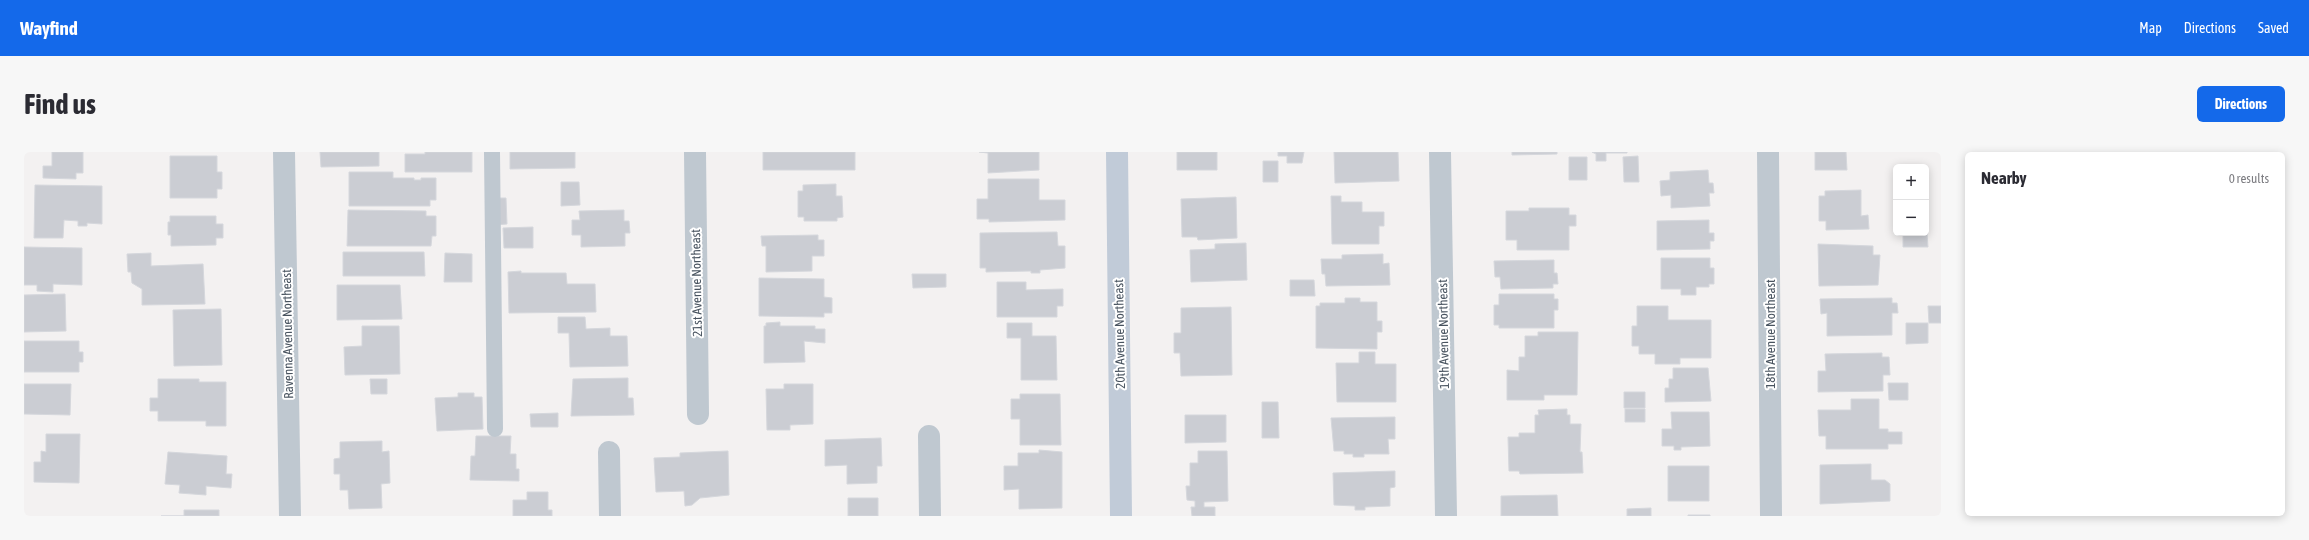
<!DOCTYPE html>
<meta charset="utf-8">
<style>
body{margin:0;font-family:"Asap Condensed",sans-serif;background:#f7f7f7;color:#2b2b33}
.controls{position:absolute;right:12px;top:12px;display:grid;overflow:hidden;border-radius:6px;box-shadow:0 2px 10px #0003}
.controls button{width:36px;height:36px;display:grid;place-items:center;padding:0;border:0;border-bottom:1px solid #e1e1e2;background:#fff;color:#2b2b33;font:20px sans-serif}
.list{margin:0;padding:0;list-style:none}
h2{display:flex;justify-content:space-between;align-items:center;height:52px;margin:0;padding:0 16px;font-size:17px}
h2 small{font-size:13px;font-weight:400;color:#7c7c81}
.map{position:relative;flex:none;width:1917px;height:364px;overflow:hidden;border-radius:6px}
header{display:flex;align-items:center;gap:24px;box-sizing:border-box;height:56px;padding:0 20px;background:#1469ea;color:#fff}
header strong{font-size:19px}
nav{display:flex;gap:22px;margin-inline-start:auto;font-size:14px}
.intro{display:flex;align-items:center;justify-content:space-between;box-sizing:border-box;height:96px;padding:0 24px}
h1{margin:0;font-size:28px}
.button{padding:10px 18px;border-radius:6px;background:#1469ea;color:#fff;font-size:14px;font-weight:700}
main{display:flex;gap:24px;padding:0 24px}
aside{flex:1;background:#fff;border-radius:6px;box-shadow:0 2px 10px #0003}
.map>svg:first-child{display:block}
</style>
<header>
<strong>Wayfind</strong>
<nav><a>Map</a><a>Directions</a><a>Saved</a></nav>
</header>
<div class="intro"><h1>Find us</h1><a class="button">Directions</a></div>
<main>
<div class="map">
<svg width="1917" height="364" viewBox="0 0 1917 364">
<rect width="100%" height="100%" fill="#f3f1f1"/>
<path fill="#cbcdd3" stroke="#d5d7dc" d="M28 0H59V21H52V27L19 26V14H28Z
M296 0H355V14L297 15Z
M401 0H448V20H381V2H401Z
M486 0H551V16L486 17Z
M739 0H831V18H739Z
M955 0H1015V18L964 21V1Z
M1153 0H1193V18H1153Z
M1254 0H1280L1278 11H1263V4H1254Z
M1310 0H1374L1375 29 1311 31Z
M1488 0H1533V2L1488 3Z
M1568 0H1603V1H1582V9H1572V2Z
M1791 0H1822L1823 18H1791Z
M146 4H193V20H198V37H193V46H146Z
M1614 4 1615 30H1600L1599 5Z
M1545 5H1563V28H1545Z
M1239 9H1254V30H1239Z
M1684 18 1685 31H1689L1690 41H1685L1686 54 1647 56V43L1637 44 1636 29 1646 28V20Z
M325 20H369V26H390V28H397V26H412V48H406V54H325Z
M964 27H1015V48H1041V68L965 70V67H953V47H964Z
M537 30H555L556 53 537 54Z
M812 32V44H818L819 65 813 66V69H780V65H774V39H779V33Z
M11 33 78 34V72L63 71V74H54V69L40 68 39 86H10Z
M1837 38V64L1844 63 1845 77 1802 78V69H1795V44H1801V39Z
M1307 44H1317V50H1338V60H1360V74H1355V92H1308Z
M1212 45 1213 86 1174 88 1173 85H1158L1157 47Z
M472 46H482L483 72 472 73Z
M1505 56H1545V63H1552V74H1545V98H1493V88H1482V59H1505Z
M324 58 402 59V64H412V84H408L407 94H323Z
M600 58V69H605L606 81H601V94L557 95V83H548V68H556L555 59Z
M146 64H192V72H199V86H192V93L147 94V83H144V70H146Z
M1685 68V81H1690V89H1686V97L1633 98V69Z
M509 75V96H480L479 76Z
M1033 80 1034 94H1041V116L1016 118V121H1007V119L962 120V116H956V81Z
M1879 81H1903L1904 95H1879Z
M794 83V88H800V104H788V119L742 120V94H738L737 84Z
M1222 91 1223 128 1167 130 1166 98 1191 97V92Z
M1794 92 1849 94V103H1856L1854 133 1795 134Z
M0 95 58 96V133L29 132V140L13 139V133H0Z
M319 100H400L401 124H319Z
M127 101V114L179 112 181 152 118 153V137L108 131 107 120H104L103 102Z
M421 101 448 102V130H420Z
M1359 102V112L1365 111 1366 133 1302 134 1301 122H1298L1297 107H1318V103Z
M1637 106H1686V116H1690V132H1685V135H1672V143H1657V137H1637Z
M1530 108V121H1533L1534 132H1529V136L1477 137 1476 125H1471L1470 109Z
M497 119V121H542L543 132H571L572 160 485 161 484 120Z
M888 122H922V135L889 136Z
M735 126 800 127V145L808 146V161H800V165L735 164Z
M1266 128H1290L1291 144H1266Z
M973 130H1002V138L1039 137V154H1033V165H973Z
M313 133H376L378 167 313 168Z
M41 142 42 179 0 180V143Z
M1475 142H1530V147H1534V158H1530V176H1475V173H1470V153H1475Z
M1321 146H1336V150H1353V169H1358V180H1353V197L1292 196V154H1296V151H1321Z
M1868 146V151H1873L1874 161H1868V183L1803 184V161L1797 162 1796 147Z
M1613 154H1644V168H1687V206H1656V212H1631V202H1615V194H1608V174H1613Z
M1904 154H1917V171H1905Z
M1207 155 1208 223 1157 224 1156 201H1150V181H1157V156Z
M197 157 198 213 150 214 149 158Z
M534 165H561L562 177 586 176V184H603L604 214 546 215 545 181H534Z
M756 170V174H791V177H801V191L780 189 781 210 740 211V174H742V171Z
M983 171H1008V184H1032L1033 228H997V186H983Z
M1882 171H1904V191L1882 192Z
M338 174H375L376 222 321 223 320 195 338 194Z
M1514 180H1554L1553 243H1520V248H1483V218L1495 219V205H1501V184H1514Z
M0 189H55V200H59V210H55V220H0Z
M1335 200H1351V212H1372V250H1313L1312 211H1335Z
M1858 201V205H1865L1866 223H1859V239L1794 240V219H1802L1801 202Z
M1649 216H1684L1687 249 1641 250V236H1645V227H1649Z
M604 226V246H609L610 263 547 264 549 227Z
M134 227H175V230H202V274H182V269H134V259H126V246H134Z
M346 227H363V242H347Z
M1864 231H1884V248H1865Z
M0 232H47L46 263 0 262Z
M760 232H789V272L766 273V278H743L742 237H760Z
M1600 240H1621V256H1600Z
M434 241H450V245H458L459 277 413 279 411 246 434 245Z
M996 242H1036L1037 293H996V267H987V247H996Z
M1827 247H1855V277H1864V280H1878V292H1864V297H1802V284H1795L1794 258H1827Z
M1238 250H1254L1255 286H1238Z
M1543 257V263H1546V272H1557L1556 300H1558L1559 321 1496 322 1495 319H1485L1484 285H1495V281H1511V263H1515L1514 258Z
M1601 257H1621V270H1601Z
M1647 260H1685L1686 294 1657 295V298H1650V294H1638V277H1648Z
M534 261V275H507L506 262Z
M1161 263H1202V290L1161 291Z
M1371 265V287H1364L1365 302H1340V305H1329V302H1320V299H1310L1307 266Z
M22 282H56L55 331 10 330V310H17V299L22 300Z
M452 284H487L486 302H492V317H495V329L446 328 447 304H451Z
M857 286 858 314H853V331L823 332V313L801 314V288Z
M358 289V300L365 299 366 331 357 332 358 356 325 357 324 338H316V322H310V307L316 306V290Z
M1015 298 1038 300V356L995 357V337L980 338V314H994V301H1015Z
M704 299 705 343 676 346 668 353 661 354 660 339 632 340 630 306 656 305V301Z
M1174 299H1203L1204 349 1180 350V355H1191V364H1168L1167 355H1171V349L1163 348 1162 334H1166V311H1174Z
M144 300 203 304 202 322H208L207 336 182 334V343L155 341 156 333 141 332Z
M1847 312V328H1861L1866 332V349L1796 352V313Z
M1644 314H1685V349H1644Z
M1371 319V335L1366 336V354L1341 355V358H1331V354L1310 353 1309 321Z
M503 340H524V358H528V364H489V348H503Z
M1533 343 1534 364H1477V344Z
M824 346H854V364H824Z
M1627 356V364H1603V357Z
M160 358H195V364H137H160Z
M1664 363H1686V364H1664Z"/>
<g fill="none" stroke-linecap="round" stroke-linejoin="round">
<path stroke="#bfc8d0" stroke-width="16" d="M468 0 471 277"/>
<path stroke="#bfc8d0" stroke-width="22" d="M260 0 266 364
M671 0 674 262
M1416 0 1422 364
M1744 0 1747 364
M905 284 906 364
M585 300 586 364"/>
<path stroke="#c1cbd8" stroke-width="22" d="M1093 0 1097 364"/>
</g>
<g text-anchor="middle" stroke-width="4" stroke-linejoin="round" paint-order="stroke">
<g font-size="13" fill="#48535f" stroke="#fff">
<text transform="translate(672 131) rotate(-91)" y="5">21st Avenue Northeast</text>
<text transform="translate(263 182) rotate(-91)" y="5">Ravenna Avenue Northeast</text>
<text transform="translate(1095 182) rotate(-91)" y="5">20th Avenue Northeast</text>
<text transform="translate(1419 182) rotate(-91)" y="5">19th Avenue Northeast</text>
<text transform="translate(1746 182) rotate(-90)" y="5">18th Avenue Northeast</text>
</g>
</g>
</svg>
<div class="controls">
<button>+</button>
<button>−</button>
</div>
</div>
<aside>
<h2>Nearby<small>0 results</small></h2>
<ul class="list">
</ul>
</aside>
</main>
